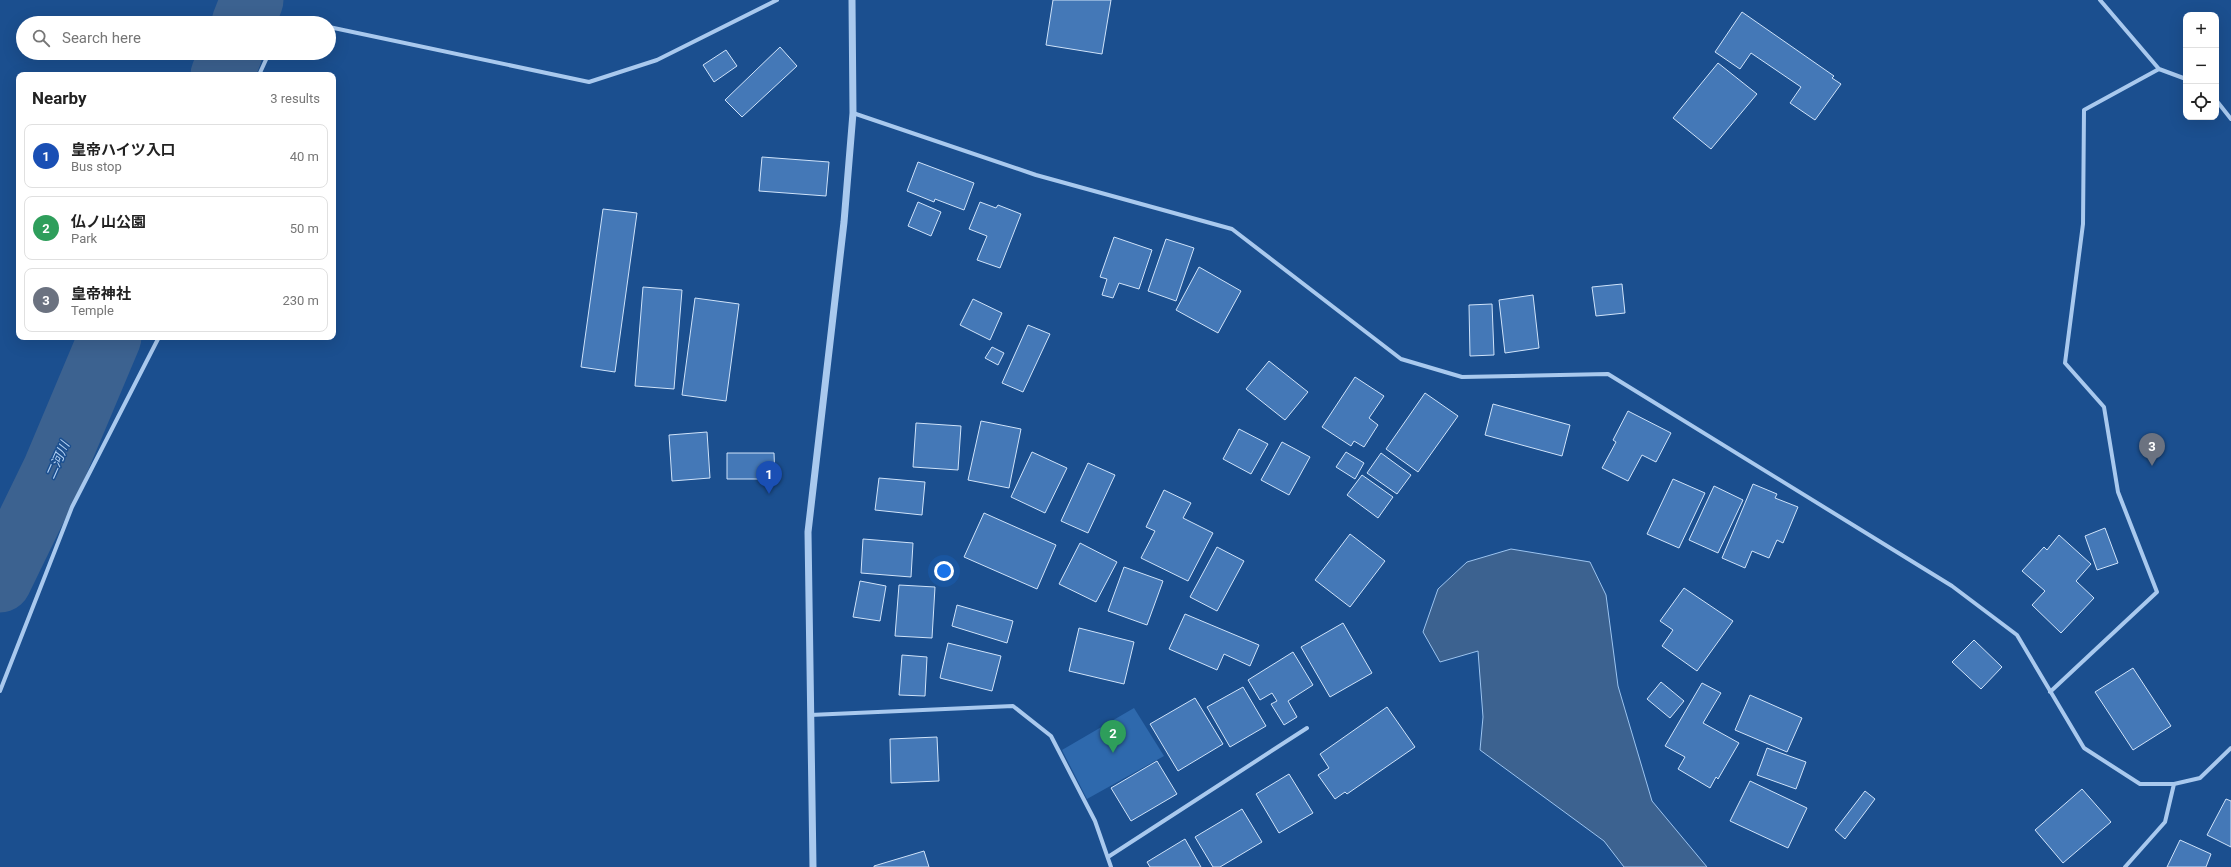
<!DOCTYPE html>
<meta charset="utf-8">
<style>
body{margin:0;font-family:Roboto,"Noto Sans JP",sans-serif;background:#f2f2f2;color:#222}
.controls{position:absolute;right:12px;top:12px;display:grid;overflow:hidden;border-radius:8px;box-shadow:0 4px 16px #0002}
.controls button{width:36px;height:36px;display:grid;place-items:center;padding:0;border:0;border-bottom:1px solid #e0e0e0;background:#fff;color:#222;font:20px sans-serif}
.you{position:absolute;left:944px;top:571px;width:14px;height:14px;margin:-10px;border:3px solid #fff;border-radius:50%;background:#1a73e8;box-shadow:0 0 0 6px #1a73e833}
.badge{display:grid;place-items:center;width:26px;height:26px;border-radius:50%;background:#7c3aed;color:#fff;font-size:13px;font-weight:700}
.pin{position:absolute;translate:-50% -33px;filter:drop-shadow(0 1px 2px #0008)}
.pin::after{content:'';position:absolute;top:21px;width:14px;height:12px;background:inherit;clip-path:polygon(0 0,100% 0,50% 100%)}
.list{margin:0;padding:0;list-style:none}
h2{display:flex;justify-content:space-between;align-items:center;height:52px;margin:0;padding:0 16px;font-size:17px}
h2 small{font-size:13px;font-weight:400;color:#767676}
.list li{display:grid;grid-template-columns:26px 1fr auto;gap:12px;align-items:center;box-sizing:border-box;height:64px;margin:0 8px 8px;padding:0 8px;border:1px solid #e0e0e0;border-radius:8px}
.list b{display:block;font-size:15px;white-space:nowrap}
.list p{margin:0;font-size:13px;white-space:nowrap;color:#767676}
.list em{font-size:13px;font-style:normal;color:#767676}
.icon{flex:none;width:22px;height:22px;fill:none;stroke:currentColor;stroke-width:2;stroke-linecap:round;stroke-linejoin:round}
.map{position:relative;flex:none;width:2231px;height:867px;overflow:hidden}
.search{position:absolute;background:#fff;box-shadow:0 4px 16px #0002;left:16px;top:16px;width:320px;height:44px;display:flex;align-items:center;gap:10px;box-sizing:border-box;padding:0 14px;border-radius:22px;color:#767676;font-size:15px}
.panel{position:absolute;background:#fff;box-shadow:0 4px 16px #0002;left:16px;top:72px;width:320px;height:268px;border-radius:8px}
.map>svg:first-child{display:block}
</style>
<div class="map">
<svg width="2231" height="867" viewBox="0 0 2231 867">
<rect width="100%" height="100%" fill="#1b4f8f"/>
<path fill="#2e69ad" d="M1134 708 1164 756 1087 799 1062 750Z"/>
<path fill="#3c6290" stroke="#9cc4f0" d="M1511 549 1590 562 1606 595 1618 686 1652 801 1707 867H1624L1604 841 1480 750 1483 717 1478 651 1440 662 1423 632 1438 589 1467 562Z"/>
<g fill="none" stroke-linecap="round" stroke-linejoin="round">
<path stroke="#3c6290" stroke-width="63" d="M243 23 252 0
M222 75 231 53
M0 581 54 470 110 337"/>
</g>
<path fill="#4478b7" stroke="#cfe3fa" d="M1053 0H1111L1102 54 1046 45Z
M1742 12 1834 76 1832 78 1841 84 1815 120 1790 103 1801 87 1751 53 1740 69 1715 52Z
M780 47 797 66 742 117 725 100Z
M726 50 737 66 714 82 703 65Z
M1718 63 1757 94 1711 149 1673 118Z
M762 157 829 162 826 196 759 191Z
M918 162 974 183 964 210 935 199 934 202 907 191Z
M918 202 941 212 931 236 908 226Z
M980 202 996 208 998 205 1021 214 1000 268 977 260 987 236 969 229Z
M603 209 637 213 615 372 581 367Z
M1114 237 1152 250 1139 289 1119 283 1113 298 1102 295 1107 279 1100 277Z
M1166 239 1194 248 1176 301 1148 291Z
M1199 267 1241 291 1218 333 1176 310Z
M1622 284 1625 313 1596 316 1592 287Z
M643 287 682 290 674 389 635 386Z
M1533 295 1539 348 1505 353 1499 300Z
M695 298 739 304 726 401 682 395Z
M973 299 1002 313 990 340 960 325Z
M1492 304 1494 355 1470 356 1469 305Z
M1028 325 1050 334 1023 392 1002 383Z
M992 347 1004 353 998 365 985 358Z
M1269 361 1308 392 1285 420 1246 389Z
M1355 377 1384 396 1369 418 1378 425 1364 447 1354 441 1351 446 1322 427Z
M1425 393 1458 416 1418 472 1386 449Z
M1493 404 1570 425 1562 456 1485 435Z
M1628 411 1671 433 1656 462 1642 455 1628 481 1602 468 1616 442 1613 440Z
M981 421 1021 429 1009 488 968 480Z
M916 423 961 426 958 470 913 467Z
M1239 429 1268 444 1251 474 1223 459Z
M707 432 710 478 672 481 669 435Z
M1282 442 1310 457 1289 495 1261 480Z
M1032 452 1067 468 1045 513 1011 497Z
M1346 452 1364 463 1355 479 1336 467Z
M727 453H774L775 479H727Z
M1381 453 1411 475 1397 494 1367 473Z
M1088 463 1115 475 1088 533 1061 521Z
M1362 475 1393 497 1378 518 1347 495Z
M879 478 925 482 922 515 875 510Z
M1673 479 1705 493 1679 548 1647 534Z
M1753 484 1777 494 1775 498 1798 507 1783 543 1777 540 1769 558 1752 551 1745 568 1722 558Z
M1714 486 1743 500 1718 553 1689 540Z
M1164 490 1191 503 1183 518 1213 533 1188 581 1141 558 1155 531 1146 527Z
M984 513 1056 545 1037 589 964 557Z
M2105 528 2118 563 2097 570 2085 536Z
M1350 534 1385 561 1350 607 1315 580Z
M2059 535 2091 564 2076 581 2094 598 2061 633 2032 605 2045 591 2022 571 2044 547 2047 550Z
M863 539 913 543 911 577 861 573Z
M1080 543 1117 562 1096 602 1059 584Z
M1217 547 1244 561 1217 611 1190 597Z
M1124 567 1163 581 1147 625 1108 611Z
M860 581 886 586 880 621 853 617Z
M899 585 935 587 932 638 895 636Z
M1684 588 1733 621 1697 671 1662 646 1673 630 1660 621Z
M957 605 1013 621 1007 643 952 626Z
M1185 614 1259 645 1250 666 1224 654 1217 670 1169 649Z
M1343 623 1372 673 1330 697 1301 647Z
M1079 628 1134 642 1124 684 1069 671Z
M1974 640 2002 667 1981 689 1952 662Z
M948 643 1001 656 992 691 940 678Z
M1293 652 1313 685 1288 701 1297 717 1284 725 1271 704 1277 701 1272 693 1260 700 1248 680Z
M902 655 927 657 925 696 899 695Z
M2133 668 2171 726 2133 750 2095 692Z
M1661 682 1684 701 1670 718 1647 699Z
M1702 683 1721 693 1703 723 1739 743 1718 779 1716 777 1710 788 1678 769 1685 757 1665 746Z
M1243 687 1266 726 1230 747 1207 707Z
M1750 695 1802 718 1787 752 1735 730Z
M1195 698 1223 744 1178 771 1150 724Z
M1387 707 1415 747 1347 794 1345 792 1335 799 1318 775 1329 768 1320 754Z
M937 737 939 781 891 783 890 739Z
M1767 748 1806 762 1796 789 1757 775Z
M1157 761 1177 794 1131 821 1111 788Z
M1289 774 1313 813 1279 833 1256 794Z
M1750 781 1807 808 1788 848 1730 821Z
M2082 789 2111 822 2063 863 2035 830Z
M1865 791 1875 799 1845 839 1835 830Z
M2226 799 2231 801V847L2207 835Z
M1242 809 1262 842 1220 867H1213L1195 837Z
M1185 839 1201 867H1150L1147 862Z
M2180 840 2211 854 2206 867H2167Z
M924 851 929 867H874V866Z"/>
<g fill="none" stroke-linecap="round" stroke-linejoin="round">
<path stroke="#a9c9ee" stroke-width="4" d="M2100 0 2159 69 2186 79
M295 23H311
M329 27 589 82 657 60 777 0
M259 75 269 53
M2216 100 2231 119
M853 113 1036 175 1232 229 1401 359 1462 377 1608 374 1952 586 2017 635 2084 748 2140 784H2174L2200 778 2231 748
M0 691 72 507 159 337
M2050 692 2157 592 2118 492 2104 407 2065 363 2083 224 2084 110 2159 69
M810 715 1013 706 1051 736 1095 821 1111 867
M1108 857 1307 728
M2125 867 2165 822 2174 784"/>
<path stroke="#a9c9ee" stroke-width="7" d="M813 867 808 532 844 222 853 113 852 0"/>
</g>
<g text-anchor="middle" stroke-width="3" stroke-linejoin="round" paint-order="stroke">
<g font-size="13" font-style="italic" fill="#b5d3f5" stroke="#1b4f8f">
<text transform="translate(57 460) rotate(-66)" y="5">二河川</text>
</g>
</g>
</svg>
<div class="controls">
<button>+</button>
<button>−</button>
<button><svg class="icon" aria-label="locate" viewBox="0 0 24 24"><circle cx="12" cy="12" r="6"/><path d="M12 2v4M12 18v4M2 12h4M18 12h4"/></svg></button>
</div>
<div class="you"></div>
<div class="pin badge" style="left:769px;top:494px;background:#1a4fb4">1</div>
<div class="pin badge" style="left:1113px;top:753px;background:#2e9e5b">2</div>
<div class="pin badge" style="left:2152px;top:466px;background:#6b7280">3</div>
<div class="search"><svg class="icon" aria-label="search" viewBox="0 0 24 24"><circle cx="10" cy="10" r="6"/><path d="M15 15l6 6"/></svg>Search here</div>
<section class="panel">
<h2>Nearby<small>3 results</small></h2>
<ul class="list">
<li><span class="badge" style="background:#1a4fb4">1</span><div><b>皇帝ハイツ入口</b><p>Bus stop</p></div><em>40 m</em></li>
<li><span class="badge" style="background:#2e9e5b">2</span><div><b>仏ノ山公園</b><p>Park</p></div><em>50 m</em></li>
<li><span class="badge" style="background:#6b7280">3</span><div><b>皇帝神社</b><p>Temple</p></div><em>230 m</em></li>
</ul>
</section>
</div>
